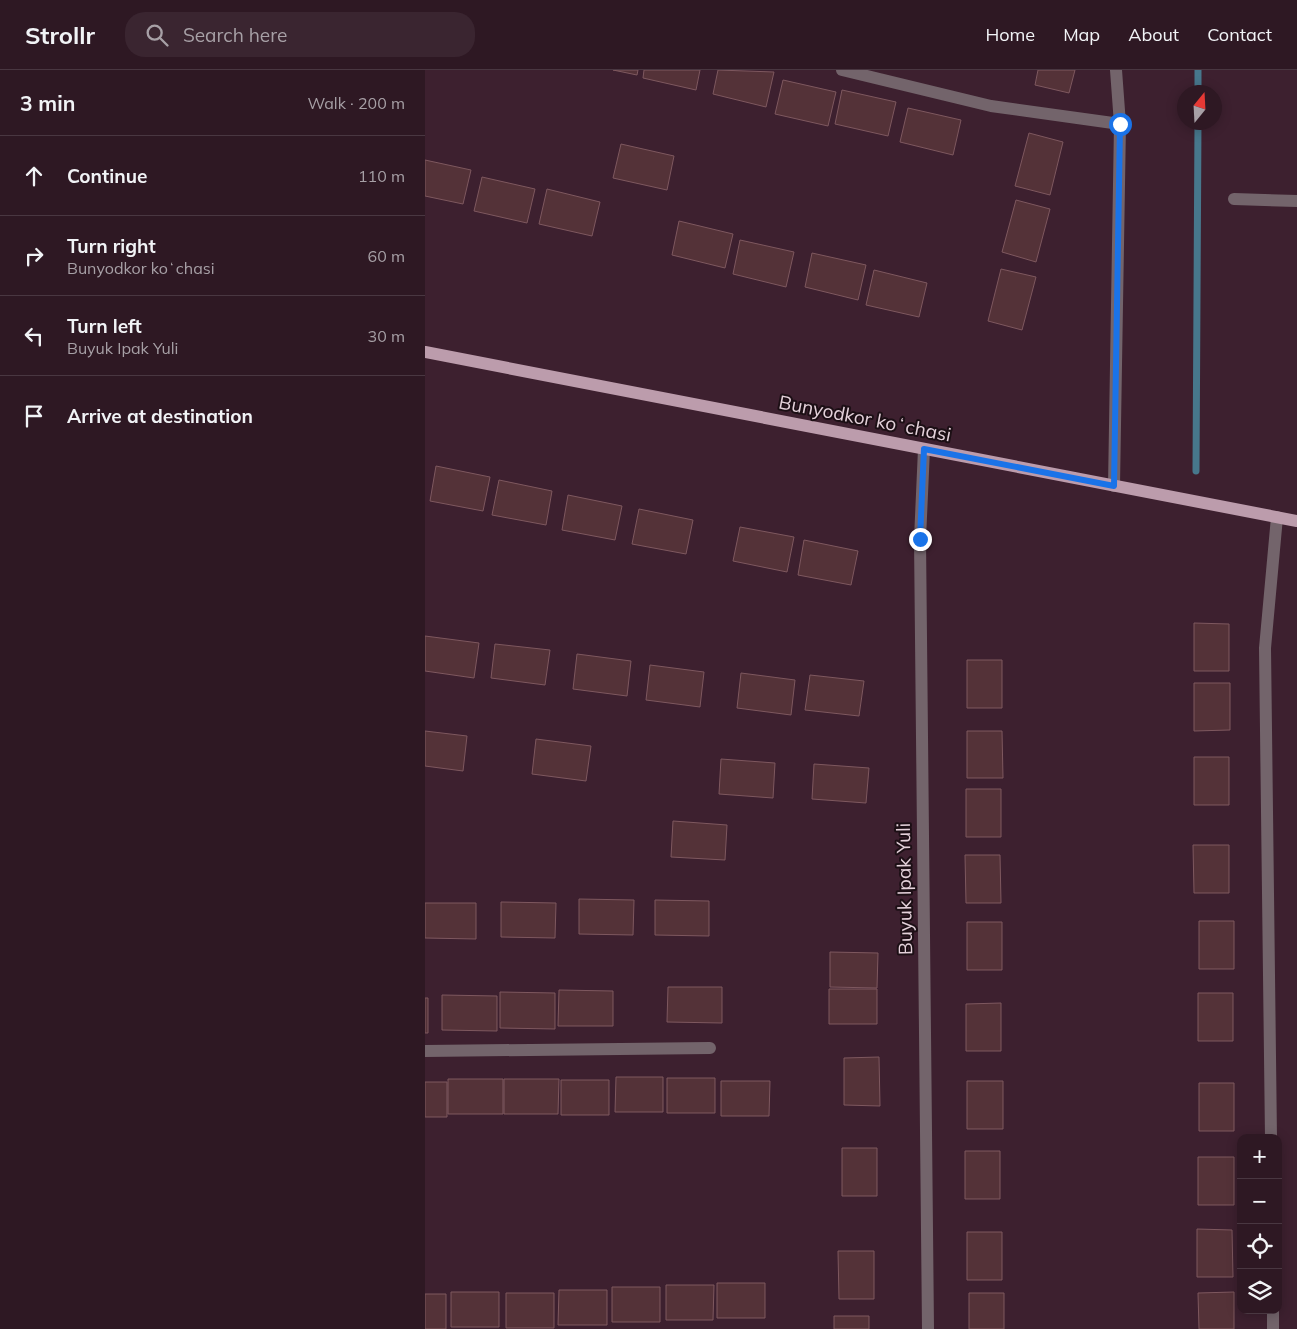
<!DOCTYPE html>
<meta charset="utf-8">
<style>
body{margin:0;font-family:Mulish,sans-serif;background:#3a2530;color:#f1f3f6}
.controls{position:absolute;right:15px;bottom:15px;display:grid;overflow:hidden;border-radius:10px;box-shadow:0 2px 12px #0003}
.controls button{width:45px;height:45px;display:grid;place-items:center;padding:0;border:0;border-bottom:1px solid #493741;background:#2e1823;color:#f1f3f6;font:25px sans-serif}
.compass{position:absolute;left:752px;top:15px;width:45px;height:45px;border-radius:50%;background:#2e1823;box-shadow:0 2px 12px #0003;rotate:18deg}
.stop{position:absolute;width:15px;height:15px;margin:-11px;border:4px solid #1a73e8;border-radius:50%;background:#fff}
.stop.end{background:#1a73e8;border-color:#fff;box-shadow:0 1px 5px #0008}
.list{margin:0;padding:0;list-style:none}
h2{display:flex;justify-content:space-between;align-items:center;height:65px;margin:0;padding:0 20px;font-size:21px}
h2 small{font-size:16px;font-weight:400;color:#a7a0a6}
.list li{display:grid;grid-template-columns:32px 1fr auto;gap:15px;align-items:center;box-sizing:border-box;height:80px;padding:0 20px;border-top:1px solid #493741}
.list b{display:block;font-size:19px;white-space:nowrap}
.list p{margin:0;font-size:16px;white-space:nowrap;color:#a7a0a6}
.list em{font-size:16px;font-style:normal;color:#a7a0a6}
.icon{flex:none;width:28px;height:28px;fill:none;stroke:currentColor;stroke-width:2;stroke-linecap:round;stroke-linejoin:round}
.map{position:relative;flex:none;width:872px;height:1259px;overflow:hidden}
header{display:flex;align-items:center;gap:30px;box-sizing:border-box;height:70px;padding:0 25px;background:#2e1823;border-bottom:1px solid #493741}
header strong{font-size:24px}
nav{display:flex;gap:28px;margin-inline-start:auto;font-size:18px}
.search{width:350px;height:45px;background:#3a2530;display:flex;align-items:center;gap:12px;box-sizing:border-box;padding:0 18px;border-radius:20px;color:#a7a0a6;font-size:19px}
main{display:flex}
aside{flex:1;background:#2e1823}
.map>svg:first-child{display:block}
</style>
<header>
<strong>Strollr</strong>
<div class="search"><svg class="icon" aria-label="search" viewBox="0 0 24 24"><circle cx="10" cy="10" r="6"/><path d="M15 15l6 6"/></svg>Search here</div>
<nav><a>Home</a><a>Map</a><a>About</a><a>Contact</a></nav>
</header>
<main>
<aside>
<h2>3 min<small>Walk · 200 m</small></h2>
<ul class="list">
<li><svg class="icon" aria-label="ahead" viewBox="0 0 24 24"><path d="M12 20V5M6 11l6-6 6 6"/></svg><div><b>Continue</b></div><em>110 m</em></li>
<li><svg class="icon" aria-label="right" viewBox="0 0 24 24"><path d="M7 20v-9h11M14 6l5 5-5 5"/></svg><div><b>Turn right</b><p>Bunyodkor koʻchasi</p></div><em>60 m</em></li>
<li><svg class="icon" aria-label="left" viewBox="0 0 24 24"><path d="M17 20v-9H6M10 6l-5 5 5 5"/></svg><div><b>Turn left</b><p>Buyuk Ipak Yuli</p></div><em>30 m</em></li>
<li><svg class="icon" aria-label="arrive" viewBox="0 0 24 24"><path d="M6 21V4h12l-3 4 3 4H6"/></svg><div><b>Arrive at destination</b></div></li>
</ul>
</aside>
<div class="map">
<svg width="872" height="1259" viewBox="0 0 872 1259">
<rect width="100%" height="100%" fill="#3d202f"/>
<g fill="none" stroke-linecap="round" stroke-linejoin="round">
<path stroke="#47778c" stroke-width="7" d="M773 22V0
M771 401 773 52"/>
</g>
<path fill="#543238" stroke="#7e585f" d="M188 0H213L212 5Z
M219 0H275L271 20 218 8Z
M293 0 349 2 341 37 288 24Z
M613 0H650L644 23 610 15Z
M358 10 411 22 403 56 350 44Z
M417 20 471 32 463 66 410 54Z
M483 38 536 50 528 85 475 72Z
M604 63 638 72 625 125 590 116Z
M196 74 249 86 242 120 188 108Z
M0 90 46 100 38 134 0 126Z
M57 107 110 119 102 153 49 141Z
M122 119 175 132 167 166 114 154Z
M591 130 625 139 611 192 577 182Z
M254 151 308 164 300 198 247 185Z
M315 170 369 182 361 217 308 204Z
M387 183 441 195 433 230 380 217Z
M576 199 611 207 597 260 563 251Z
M449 200 502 213 494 247 441 235Z
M11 396 65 407 58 441 5 431Z
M74 410 127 421 121 455 67 445Z
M143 425 197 436 190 470 137 460Z
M214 439 268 450 261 484 207 474Z
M315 457 369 467 362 502 308 491Z
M379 470 433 481 426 515 373 505Z
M769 553 804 554V601H769Z
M0 566 54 573 49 608 0 601Z
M70 574 125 580 120 615 66 608Z
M152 584 206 591 202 626 148 619Z
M542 590H577V638H542Z
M225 595 279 602 275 637 221 630Z
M316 603 370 610 366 645 312 638Z
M385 605 439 611 434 646 380 640Z
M769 613H805V660L769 661Z
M0 661 42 666 38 701 0 696Z
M542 661H577L578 708H542Z
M111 669 166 676 161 711 107 704Z
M769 687H804V735H769Z
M296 689 350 693 348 728 294 724Z
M389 694 444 698 441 733 387 729Z
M541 719H576V767H541Z
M248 751 302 755 300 790 246 787Z
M768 775H804V823H769Z
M540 785H575L576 833H541Z
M154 829 209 830 208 865 154 864Z
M230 830 284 831V866L230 865Z
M76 832 131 833 130 868 76 867Z
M0 833H51V869L0 868Z
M774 851H809V899H774Z
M542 852H577V900H542Z
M405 882 453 883 452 918 405 917Z
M243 917H297V953L242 952Z
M404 919H452V954H404Z
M134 920 188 921V956H133Z
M75 922 130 923V959L75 958Z
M773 923H808V971H773Z
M17 925 72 926V961L17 960Z
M0 928H3V963H0Z
M576 933V981H541V934Z
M454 987 455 1036 419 1035V988Z
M191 1007H238V1042H190Z
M242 1008H290V1043H242Z
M23 1009H78V1044H23Z
M79 1009H134L133 1044H79Z
M136 1010H184V1045H136Z
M296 1011H345L344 1046H296Z
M542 1011H578V1059H542Z
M0 1012H22V1047H0Z
M774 1013H809V1061H774Z
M417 1078H452V1126H417Z
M540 1081H575V1129H540Z
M773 1087H809V1135H773Z
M772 1159 807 1160 808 1207H772Z
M542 1162H577V1210H542Z
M413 1181H449V1229H414Z
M292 1213H340V1248H292Z
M241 1215H289L288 1250H241Z
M187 1217H235V1252H187Z
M134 1220H182V1255H133Z
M26 1222H74V1257H26Z
M809 1222V1259H774L773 1223Z
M81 1223H129V1258H81Z
M544 1223H579V1259H544Z
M0 1224H21V1259H0Z
M409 1246H444V1259H409Z"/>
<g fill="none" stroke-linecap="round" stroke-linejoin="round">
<path stroke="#73646b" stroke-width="12" d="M417 0 566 36 695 54
M809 129 872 131
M499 379 495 469 503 1259
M689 416 695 54 691 0
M0 981 285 978
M846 1068 840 578 852 447
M848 1240V1259"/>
<path stroke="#bc9cac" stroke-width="12" d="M0 282 872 451"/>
</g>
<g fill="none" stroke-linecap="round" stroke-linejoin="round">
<path stroke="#1a73e8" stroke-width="6" d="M495 469 499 379 689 416 695 54"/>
</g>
<g text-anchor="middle" stroke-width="4" stroke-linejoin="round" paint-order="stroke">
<g font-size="19" fill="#e4d1da" stroke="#1c0f15">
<text transform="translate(440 348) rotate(11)" y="7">Bunyodkor koʻchasi</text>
<text transform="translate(479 819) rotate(-91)" y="7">Buyuk Ipak Yuli</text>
</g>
</g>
</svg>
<div class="controls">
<button>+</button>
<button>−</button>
<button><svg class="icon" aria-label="locate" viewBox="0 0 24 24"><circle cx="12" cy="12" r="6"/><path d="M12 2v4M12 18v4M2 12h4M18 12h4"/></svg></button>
<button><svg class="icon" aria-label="layers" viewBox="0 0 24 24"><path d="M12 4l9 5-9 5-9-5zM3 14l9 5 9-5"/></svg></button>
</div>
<svg class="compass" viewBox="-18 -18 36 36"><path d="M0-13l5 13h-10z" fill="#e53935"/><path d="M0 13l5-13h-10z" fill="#a7a0a6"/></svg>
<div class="stop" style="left:695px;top:54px"></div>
<div class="stop end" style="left:495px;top:469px"></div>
</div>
</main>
